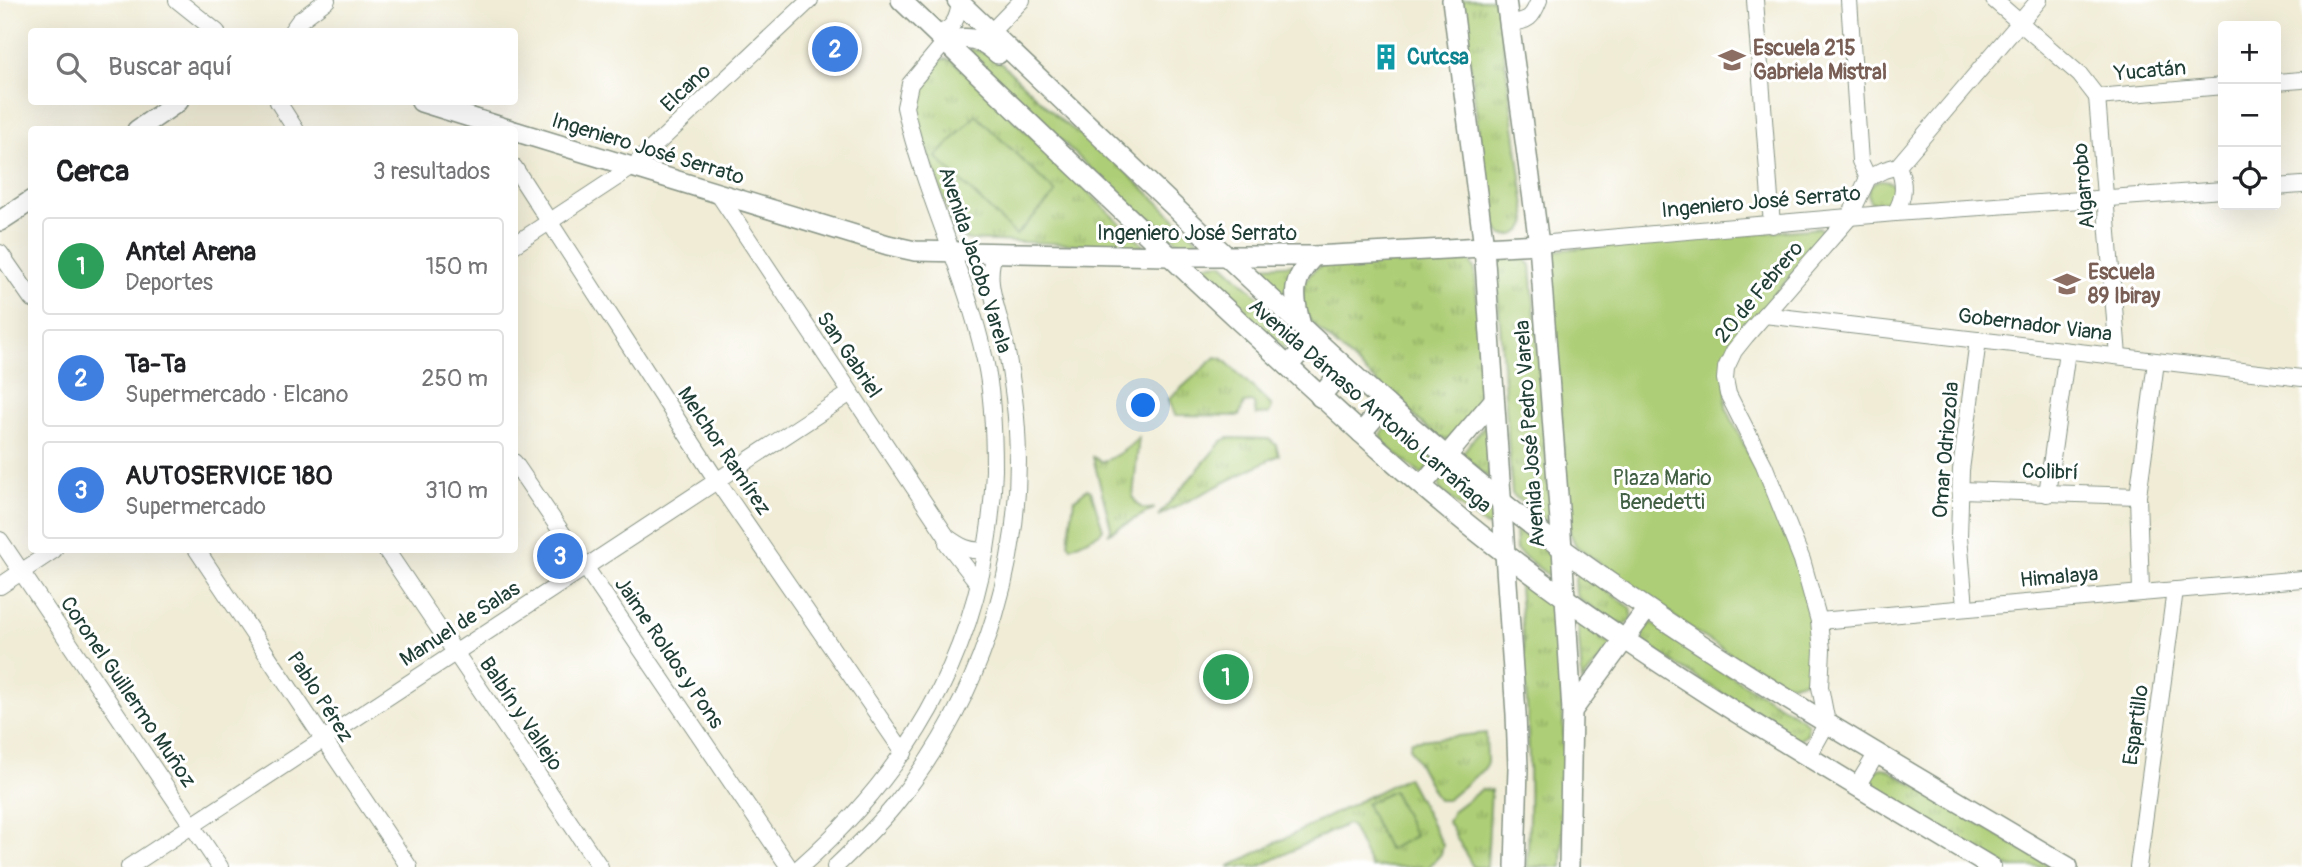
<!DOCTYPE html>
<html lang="es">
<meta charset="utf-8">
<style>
body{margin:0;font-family:Pangolin,sans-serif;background:#f6f6f6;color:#202124}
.controls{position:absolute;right:21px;top:21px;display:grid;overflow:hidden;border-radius:7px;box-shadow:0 7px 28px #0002}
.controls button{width:63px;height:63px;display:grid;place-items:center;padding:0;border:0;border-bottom:2px solid #e0e0e0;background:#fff;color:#202124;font:35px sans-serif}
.you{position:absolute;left:1144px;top:406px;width:24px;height:24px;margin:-18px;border:5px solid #fff;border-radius:50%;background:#1a73e8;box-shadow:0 0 0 10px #1a73e833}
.badge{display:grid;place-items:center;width:46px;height:46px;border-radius:50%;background:#ea580c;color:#fff;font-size:23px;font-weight:700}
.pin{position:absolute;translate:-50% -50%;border:4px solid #fff;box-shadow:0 2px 7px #0006}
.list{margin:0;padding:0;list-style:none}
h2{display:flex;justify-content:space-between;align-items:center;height:91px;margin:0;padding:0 28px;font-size:30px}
h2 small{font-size:23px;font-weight:400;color:#757577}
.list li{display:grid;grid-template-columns:46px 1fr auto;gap:21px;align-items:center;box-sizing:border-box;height:98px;margin:0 14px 14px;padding:0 14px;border:2px solid #e0e0e0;border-radius:7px}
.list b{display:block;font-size:26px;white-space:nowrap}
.list p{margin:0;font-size:23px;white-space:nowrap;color:#757577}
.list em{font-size:23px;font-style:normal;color:#757577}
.icon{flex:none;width:38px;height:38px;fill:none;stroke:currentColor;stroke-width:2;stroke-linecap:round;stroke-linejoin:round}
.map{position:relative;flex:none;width:2302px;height:867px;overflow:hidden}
.search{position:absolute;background:#fff;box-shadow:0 7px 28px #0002;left:28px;top:28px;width:490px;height:77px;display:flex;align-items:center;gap:18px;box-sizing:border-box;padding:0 24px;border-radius:7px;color:#757577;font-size:26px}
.panel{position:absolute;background:#fff;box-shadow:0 7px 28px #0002;left:28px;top:126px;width:490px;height:427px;border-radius:7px}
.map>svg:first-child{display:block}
</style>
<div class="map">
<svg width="2302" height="867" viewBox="0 0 2302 867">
<defs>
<pattern id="grass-tufts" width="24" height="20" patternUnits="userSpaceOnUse" patternTransform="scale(1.75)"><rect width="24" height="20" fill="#adce76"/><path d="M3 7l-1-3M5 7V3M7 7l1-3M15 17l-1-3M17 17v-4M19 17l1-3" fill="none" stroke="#8ca862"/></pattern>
</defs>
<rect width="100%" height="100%" fill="#fff"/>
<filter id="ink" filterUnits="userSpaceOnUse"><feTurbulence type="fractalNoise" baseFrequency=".0143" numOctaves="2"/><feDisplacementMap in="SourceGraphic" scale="14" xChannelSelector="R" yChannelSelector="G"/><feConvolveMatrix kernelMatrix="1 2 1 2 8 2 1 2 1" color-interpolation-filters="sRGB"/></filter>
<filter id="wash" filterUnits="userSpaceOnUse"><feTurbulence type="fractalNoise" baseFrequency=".00686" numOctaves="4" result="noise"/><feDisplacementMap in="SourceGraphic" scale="28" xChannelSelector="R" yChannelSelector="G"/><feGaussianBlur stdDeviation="1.57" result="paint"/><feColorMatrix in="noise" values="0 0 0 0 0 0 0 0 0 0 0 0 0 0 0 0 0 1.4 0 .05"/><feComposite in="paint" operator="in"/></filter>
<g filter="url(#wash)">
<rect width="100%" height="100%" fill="#f0ecd6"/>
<g fill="url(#grass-tufts)" stroke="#668655" stroke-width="2">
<path d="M1462 0H1497L1527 221C1523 233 1514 237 1502 235L1490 222Z"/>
<path d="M971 49 991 54 1064 123 1100 147 1202 244 1201 246 1185 247 1116 193 968 51Z"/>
<path d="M946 59 952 60 1145 247 969 240 958 237 953 227 913 108 916 88 940 60Z"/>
<circle cx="1882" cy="194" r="14"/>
<path d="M1505 254 1521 255 1531 265 1551 517 1546 523 1512 494 1496 268 1499 259Z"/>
<path d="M1460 257 1469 260 1475 270 1484 397 1481 403 1448 440 1436 436 1313 324C1295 302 1300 270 1330 263Z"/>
<path d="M1222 263 1293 329 1296 335 1293 344 1287 348 1280 347 1193 266Z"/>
<path d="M1300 264 1287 299 1259 271 1261 266Z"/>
<path d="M1216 357 1223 359 1271 405V410L1268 414 1256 415 1254 404 1252 402 1244 403 1239 416 1175 415 1169 399Z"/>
<path d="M1389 424H1396L1435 457 1422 475 1384 444 1381 434Z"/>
<path d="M1484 425 1487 427 1489 478 1461 455Z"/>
<path d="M1139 436 1133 497C1138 508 1144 511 1155 508L1109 533 1111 528 1093 457 1103 462C1116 456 1131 448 1139 436Z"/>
<path d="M1228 438 1269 439 1276 445 1279 455 1158 516 1222 441Z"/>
<path d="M1445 473H1452L1492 506V526L1486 527 1439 489V480Z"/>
<path d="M1516 525 1552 551 1555 572 1552 576H1549L1516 550 1515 528Z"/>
<path d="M1580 572 1631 608C1633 617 1631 623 1622 626L1579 599 1576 593 1575 578Z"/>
<path d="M1521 582H1527L1558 607 1565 761 1562 867H1527C1533 773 1526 680 1519 586Z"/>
<path d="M1579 621 1611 645 1582 682 1578 624Z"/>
<path d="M1649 621 1742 683 1803 719 1808 724 1807 734 1797 741 1638 640 1637 636Z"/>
<path d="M1486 733 1487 761 1485 768 1447 800H1438L1410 748 1411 741Z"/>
<path d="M1882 768 1887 769 2052 867H2007L1877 791C1870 782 1869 771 1882 768Z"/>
<path d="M1407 777 1443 845 1441 854 1429 867H1371L1352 827 1347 824 1258 867H1228Z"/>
<path d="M1482 789 1491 790 1487 867H1473L1448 822 1453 811Z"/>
</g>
<g fill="#adce76" stroke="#668655" stroke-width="2">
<path d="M976 115 1056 193 1016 235 936 157Z"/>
<path d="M1820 228 1825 234 1728 351 1726 407 1788 536 1813 621 1816 676 1811 680 1790 684 1774 681 1694 631 1576 546 1570 533 1568 517 1551 266 1552 259 1558 250Z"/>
<path d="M1087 489 1091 491 1103 529 1100 533 1071 547 1068 543 1074 500Z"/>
<path d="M1393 791 1415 836 1388 850 1366 804Z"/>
</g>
</g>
<g filter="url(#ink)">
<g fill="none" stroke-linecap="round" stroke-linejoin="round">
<g stroke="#889485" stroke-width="18">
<g id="minor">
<path d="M177 0 217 32"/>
<path d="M1755 0 1772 225"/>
<path d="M1849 0 1860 161 1868 178"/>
<path d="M1994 0 2080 75 2097 97"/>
<path d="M1509 24C1529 20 1532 19 1539 0"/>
<path d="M291 32 299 21 327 0"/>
<path d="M991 32 1022 0"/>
<path d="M936 34C953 31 958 18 960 3"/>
<path d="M2276 82 2302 80"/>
<path d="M2097 97 2118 356"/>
<path d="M2097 97 2223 86"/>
<path d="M278 102 296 130"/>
<path d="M514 167 717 481 904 753"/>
<path d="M2276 187 2302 185"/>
<path d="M719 195 947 537C961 547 969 552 986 550"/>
<path d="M1895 213C1905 197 1905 183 1898 166"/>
<path d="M1539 244 1895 213 2223 190"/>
<path d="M514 245 631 168 810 0"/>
<path d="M0 253 32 299"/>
<path d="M1764 315 2302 378"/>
<path d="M514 462 789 867"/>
<path d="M1961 490 2138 496"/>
<path d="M2047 494 2067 351"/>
<path d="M0 540 220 867"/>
<path d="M947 543 978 583"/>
<path d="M197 550 409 867"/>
<path d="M386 550 600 867"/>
<path d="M0 586 54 550"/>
<path d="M2141 591 2138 496 2156 362"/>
<path d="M1965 607 1959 537 1961 470 1978 340"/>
<path d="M1819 621 2302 579"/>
<path d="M1808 757 1827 723 1820 687 1822 650 1819 621 1802 560 1764 465 1728 394 1725 379 1726 368 1734 351 1746 336 1849 218 1868 178 1884 170 1898 166 2039 0"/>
<path d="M1857 786 1877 753"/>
<path d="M129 867 849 394"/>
<path d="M800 867C920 761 989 632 994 470 994 434 993 395 985 360 966 273 924 194 905 107L910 84 945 42"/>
<path d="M835 867C856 847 876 828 894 806 986 693 1032 543 1014 398 1011 375 1008 352 1002 330 996 304 984 279 995 252"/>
<path d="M2138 867 2175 590"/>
</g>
</g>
<g stroke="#889485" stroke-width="22">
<g id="tertiary">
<path d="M901 0C1013 107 1124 214 1237 319 1325 400 1412 483 1507 555 1660 672 1827 768 1991 867"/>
<path d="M957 0C1047 85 1136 170 1225 255 1334 358 1443 460 1563 549 1723 667 1898 765 2068 867"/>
<path d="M1452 0 1484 247 1516 714 1518 768 1515 867"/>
<path d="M1506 0 1539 244 1562 548 1572 711 1569 867"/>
<path d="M945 42C967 35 981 38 998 54"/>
<path d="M421 102 511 130"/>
<path d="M137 130 178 102"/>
<path d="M514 131 888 245 915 251 1168 256H1314L1539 244"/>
<path d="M0 221 32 200"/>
<path d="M1301 326C1293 296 1291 280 1314 256"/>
<path d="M1288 366 1313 338"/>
<path d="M1320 397 1345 367"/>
<path d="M1361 433 1386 404"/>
<path d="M1422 485 1494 400"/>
<path d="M1572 711 1647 609"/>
</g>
</g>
<use href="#minor" stroke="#fff" stroke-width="16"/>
<use href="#tertiary" stroke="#fff" stroke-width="19"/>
</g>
</g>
<defs>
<g id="building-bare" transform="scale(2.1)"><path d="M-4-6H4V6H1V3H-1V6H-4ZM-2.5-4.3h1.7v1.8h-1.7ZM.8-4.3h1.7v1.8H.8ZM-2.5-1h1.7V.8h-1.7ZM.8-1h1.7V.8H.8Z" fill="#0f9aa8" stroke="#fff" stroke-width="2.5" paint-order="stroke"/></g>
<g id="school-bare" transform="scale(2.1)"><path d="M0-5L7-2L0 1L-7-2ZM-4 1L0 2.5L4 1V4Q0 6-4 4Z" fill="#8d6e63" stroke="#fff" stroke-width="2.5" paint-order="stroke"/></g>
</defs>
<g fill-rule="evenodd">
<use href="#building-bare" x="1386" y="57"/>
<use href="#school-bare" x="1732" y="60"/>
<use href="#school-bare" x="2067" y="284"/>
</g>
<g text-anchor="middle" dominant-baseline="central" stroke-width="6" stroke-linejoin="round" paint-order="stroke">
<g font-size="21" font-weight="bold" fill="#785e54" stroke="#fff" text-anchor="start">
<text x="1753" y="48">Escuela 215<tspan x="1753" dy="24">Gabriela Mistral</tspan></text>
<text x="2088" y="272">Escuela<tspan x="2088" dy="24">89 Ibiray</tspan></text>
</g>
<g font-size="21" font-weight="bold" fill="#0d838f" stroke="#fff" text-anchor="start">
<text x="1407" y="57">Cutcsa</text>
</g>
<g font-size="21" fill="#1f3d34" stroke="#fff">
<text transform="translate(2150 71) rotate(-5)">Yucatán</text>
<text transform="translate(686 88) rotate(-43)">Elcano</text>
<text transform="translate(648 149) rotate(17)">Ingeniero José Serrato</text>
<text transform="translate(2084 186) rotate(-95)">Algarrobo</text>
<text transform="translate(1761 202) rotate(-5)">Ingeniero José Serrato</text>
<text x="1197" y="233">Ingeniero José Serrato</text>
<text transform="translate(975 260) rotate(72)">Avenida Jacobo Varela</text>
<text transform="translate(1759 292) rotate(-50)">20 de Febrero</text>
<text transform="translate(2035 325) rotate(7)">Gobernador Viana</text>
<text transform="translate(849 355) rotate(56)">San Gabriel</text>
<text transform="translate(1370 406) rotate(41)">Avenida Dámaso Antonio Larrañaga</text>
<text transform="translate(1530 434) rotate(-94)">Avenida José Pedro Varela</text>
<text transform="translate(1946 450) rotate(-85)">Omar Odriozola</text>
<text transform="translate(724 451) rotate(56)">Melchor Ramírez</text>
<text transform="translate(2050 472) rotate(2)">Colibrí</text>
<text transform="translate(2059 577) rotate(-5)">Himalaya</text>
<text transform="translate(460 624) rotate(-33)">Manuel de Salas</text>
<text transform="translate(669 653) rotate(56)">Jaime Roldos y Pons</text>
<text transform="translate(128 692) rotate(56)">Coronel Guillermo Muñoz</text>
<text transform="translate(320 697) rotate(57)">Pablo Pérez</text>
<text transform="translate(521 714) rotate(56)">Balbín y Vallejo</text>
<text transform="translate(2136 725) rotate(-82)">Espartillo</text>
</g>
<g font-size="21" fill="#426144" stroke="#fff">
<text x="1662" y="478">Plaza Mario<tspan x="1662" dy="24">Benedetti</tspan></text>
</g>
</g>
</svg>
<div class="controls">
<button>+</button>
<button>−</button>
<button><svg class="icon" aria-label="locate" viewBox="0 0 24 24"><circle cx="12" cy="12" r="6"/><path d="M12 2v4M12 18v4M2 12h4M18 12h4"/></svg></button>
</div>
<div class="you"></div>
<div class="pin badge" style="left:1226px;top:677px;background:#2e9e5b">1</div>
<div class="pin badge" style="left:835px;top:49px;background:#3f7fe0">2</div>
<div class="pin badge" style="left:560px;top:556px;background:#3f7fe0">3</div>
<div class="search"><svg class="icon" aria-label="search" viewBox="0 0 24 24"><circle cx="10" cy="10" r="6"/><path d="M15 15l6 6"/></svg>Buscar aquí</div>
<section class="panel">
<h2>Cerca<small>3 resultados</small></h2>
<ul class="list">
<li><span class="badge" style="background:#2e9e5b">1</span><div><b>Antel Arena</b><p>Deportes</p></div><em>150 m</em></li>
<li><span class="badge" style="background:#3f7fe0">2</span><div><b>Ta-Ta</b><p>Supermercado · Elcano</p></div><em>250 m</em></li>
<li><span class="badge" style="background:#3f7fe0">3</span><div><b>AUTOSERVICE 180</b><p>Supermercado</p></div><em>310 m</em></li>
</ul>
</section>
</div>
